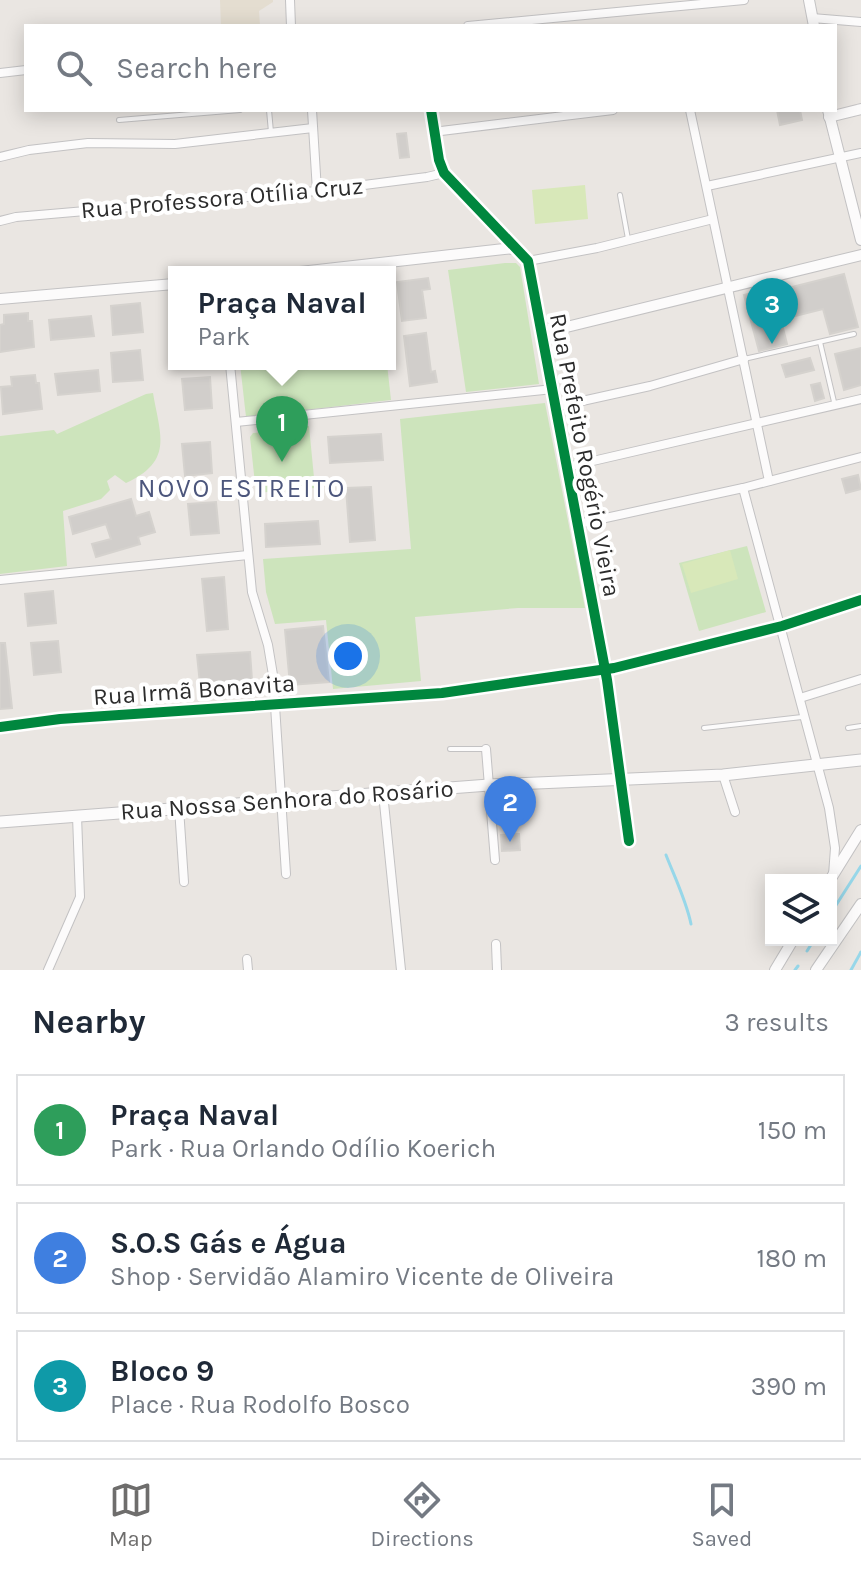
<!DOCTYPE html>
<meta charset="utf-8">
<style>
body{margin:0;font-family:Karla,sans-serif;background:#f6f6f7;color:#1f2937}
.controls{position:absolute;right:24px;bottom:24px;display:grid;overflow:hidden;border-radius:0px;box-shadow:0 4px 20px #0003}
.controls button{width:72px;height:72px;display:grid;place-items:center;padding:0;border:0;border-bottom:2px solid #e0e1e3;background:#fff;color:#1f2937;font:40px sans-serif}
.you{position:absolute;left:348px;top:656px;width:28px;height:28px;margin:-20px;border:6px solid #fff;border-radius:50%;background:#1a73e8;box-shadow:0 0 0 12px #1a73e833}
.badge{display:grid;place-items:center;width:52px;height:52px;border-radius:50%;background:#6e6d6c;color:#fff;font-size:26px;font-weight:700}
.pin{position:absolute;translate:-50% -66px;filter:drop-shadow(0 2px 4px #0008)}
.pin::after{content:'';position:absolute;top:42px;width:28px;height:24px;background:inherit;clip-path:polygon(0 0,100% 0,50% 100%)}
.popup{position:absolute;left:168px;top:266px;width:228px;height:104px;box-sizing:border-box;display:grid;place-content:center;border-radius:0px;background:#fff;filter:drop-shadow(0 2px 6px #0005);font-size:26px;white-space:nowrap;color:#747a83}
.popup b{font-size:30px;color:#1f2937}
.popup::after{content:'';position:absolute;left:50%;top:100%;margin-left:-16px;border:16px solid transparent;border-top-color:#fff}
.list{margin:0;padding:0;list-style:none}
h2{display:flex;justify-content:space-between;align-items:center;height:104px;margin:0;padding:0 32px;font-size:34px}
h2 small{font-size:26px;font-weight:400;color:#747a83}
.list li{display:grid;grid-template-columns:52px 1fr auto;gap:24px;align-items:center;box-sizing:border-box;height:112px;margin:0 16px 16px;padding:0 16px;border:2px solid #e0e1e3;border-radius:0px}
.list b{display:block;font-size:30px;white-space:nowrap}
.list p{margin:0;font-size:26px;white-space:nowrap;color:#747a83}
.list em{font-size:26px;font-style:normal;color:#747a83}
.icon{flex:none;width:44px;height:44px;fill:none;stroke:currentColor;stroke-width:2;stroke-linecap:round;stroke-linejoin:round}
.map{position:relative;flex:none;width:861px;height:970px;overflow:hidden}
.search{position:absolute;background:#fff;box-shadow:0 4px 20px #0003;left:24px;right:24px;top:24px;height:88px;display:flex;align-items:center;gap:20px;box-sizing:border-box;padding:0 28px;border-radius:0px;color:#747a83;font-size:30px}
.sheet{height:488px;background:#fff}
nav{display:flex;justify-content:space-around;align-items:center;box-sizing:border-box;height:112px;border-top:2px solid #e0e1e3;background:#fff;font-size:22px;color:#747a83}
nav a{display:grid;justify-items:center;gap:4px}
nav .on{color:#6e6d6c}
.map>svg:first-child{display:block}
</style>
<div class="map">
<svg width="861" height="970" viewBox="0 0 861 970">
<rect width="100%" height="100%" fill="#eae6e2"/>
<path fill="#e4ddd0" d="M220 0H273V2L259 11 260 26H221Z"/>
<g fill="#cde4bc">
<path d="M505 263H516L520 267 539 384 466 392 448 270Z"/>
<path d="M240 364H387L391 400 246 417Z"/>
<path d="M153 393C160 435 174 461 126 483L115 475 107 481 110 490 101 499 63 511 67 566 0 574V436L54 430 57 434 146 394Z"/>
<path d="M545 403 585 608H518L415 617 421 681 333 689 326 620 275 624 266 592 263 559 411 549 400 419Z"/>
<path d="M309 426 315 488 256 493 250 437 253 433Z"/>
<path d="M747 546 766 612 699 631 679 563Z"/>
</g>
<g fill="#d8e8b9">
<path d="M585 185 588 219 535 224 532 190Z"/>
<path d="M730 550 738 579 691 593 682 564Z"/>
</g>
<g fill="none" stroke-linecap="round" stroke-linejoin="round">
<g stroke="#97d7e9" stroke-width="3">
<path d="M666 855C675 878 686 900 691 924"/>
<path d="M831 913 861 866"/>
<path d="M807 951 814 940"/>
<path d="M795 970 798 966"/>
<path d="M851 970 861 952"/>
</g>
</g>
<g fill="#d1cecb" stroke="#d5d2ce" stroke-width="2">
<path d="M777 110H800L802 120 780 125Z"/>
<path d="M406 133 409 157 400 158 397 134Z"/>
<path d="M844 274 858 327 830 334 823 309 795 316 788 288Z"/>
<path d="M428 278 430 289 422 290 426 318 402 321 397 282Z"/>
<path d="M773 288 787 344 759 351 744 295Z"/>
<path d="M140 303 143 332 113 335 111 306Z"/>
<path d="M28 313V321H32L34 347 0 352V325L4 324V315Z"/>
<path d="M91 316 94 336 51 340 49 320Z"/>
<path d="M426 333 431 372 435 371 437 382 410 386 404 336Z"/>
<path d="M861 348V385L844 390 835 354Z"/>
<path d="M140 350 143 380 113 382 111 353Z"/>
<path d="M810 358 814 370 786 377 782 365Z"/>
<path d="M98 370 100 391 58 395 55 374Z"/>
<path d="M35 375 36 383H39L42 409 3 414 1 387 12 386 11 377Z"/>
<path d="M210 377 212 408 185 410 182 379Z"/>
<path d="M820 383 824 398 815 401 811 385Z"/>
<path d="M381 434 383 460 330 463 328 437Z"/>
<path d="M210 442 212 473 185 476 182 444Z"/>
<path d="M858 475 861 489 846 493 842 479Z"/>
<path d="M371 487 375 540 350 542 346 488Z"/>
<path d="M131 499 136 516 149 512 155 532 138 537 140 544 96 557 92 544 111 539 106 524 73 534 69 517Z"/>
<path d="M216 502 219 533 191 535 188 504Z"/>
<path d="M318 521 320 544 266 547 265 524Z"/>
<path d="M224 577 228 629 207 631 202 579Z"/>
<path d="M53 591 56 623 28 626 25 594Z"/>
<path d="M323 626 329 682 290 685 285 630Z"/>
<path d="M58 641 61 672 34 675 31 643Z"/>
<path d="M0 643H5L12 708 0 709Z"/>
<path d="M250 652 252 680 200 684 197 655Z"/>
<path d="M519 834 520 850 502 851 501 835Z"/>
</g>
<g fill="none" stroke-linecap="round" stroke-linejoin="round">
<g stroke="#c3c2c3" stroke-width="6">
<g id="service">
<path d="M269 110 271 132"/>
<path d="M119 120 240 110"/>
<path d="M620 195 628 239"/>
<path d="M820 342 835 406"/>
<path d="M744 359 854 334"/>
<path d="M704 728 802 717"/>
<path d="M848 728 861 726"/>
<path d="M450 749H484"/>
</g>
</g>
<g stroke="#c3c2c3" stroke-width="10">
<g id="minor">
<path d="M290 0 291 26"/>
<path d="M812 18 861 22"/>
<path d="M468 26 744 0"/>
<path d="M0 73 26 70"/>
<path d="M312 110 317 191"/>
<path d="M431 110 439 160 444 173 515 248"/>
<path d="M690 110 769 481"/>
<path d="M433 132 613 110"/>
<path d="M0 157 29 150 88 143 175 144 313 128"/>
<path d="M707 186 861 153"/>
<path d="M0 221 16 217 317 191 427 177 444 173"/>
<path d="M528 261 597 248 713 219"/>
<path d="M230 364 252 592 268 645 273 675 286 874"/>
<path d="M555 407 650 386 744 359"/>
<path d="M236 422 553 389"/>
<path d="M567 467 861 399"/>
<path d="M743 488 829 808 835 848 833 875"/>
<path d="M578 524 743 488 861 457"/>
<path d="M0 580 248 555"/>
<path d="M604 669 782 626 861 600"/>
<path d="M800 698 861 679"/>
<path d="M486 749 495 860"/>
<path d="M723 775 735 812"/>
<path d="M620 780 629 841"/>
<path d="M383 793 401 970"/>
<path d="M179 808 184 882"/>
<path d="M496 944 497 970"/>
<path d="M247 959 248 970"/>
<path d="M48 970 80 897 77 816"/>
</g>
</g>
<g stroke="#c3c2c3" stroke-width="12">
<g id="tertiary">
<path d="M809 0 814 26"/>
<path d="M828 110 861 240"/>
<path d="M829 117 861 109"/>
<path d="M300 272 504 249 515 248 528 261 607 680 620 780"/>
<path d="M0 299 174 284"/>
<path d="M542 333 861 255"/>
<path d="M0 727 60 719 442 693 604 669"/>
<path d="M830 880 861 830"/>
<path d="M775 970 793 940"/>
<path d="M816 970 861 904"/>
</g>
</g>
<g stroke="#c3c2c3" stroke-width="13">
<path id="secondary" d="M0 822 489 785 723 775 861 760"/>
</g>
<use href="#service" stroke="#fcfbfb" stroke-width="4"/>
<use href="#minor" stroke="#fcfbfb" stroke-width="8"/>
<use href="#tertiary" stroke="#fcfbfb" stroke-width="10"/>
<use href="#secondary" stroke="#fcfbfb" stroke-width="11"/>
<g stroke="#fff" stroke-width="15">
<g id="cycleway">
<path d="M431 110 439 160 444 173 528 261 607 680 629 841"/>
<path d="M0 727 60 719 442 693 614 668 782 626 861 600"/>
</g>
</g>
<use href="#cycleway" stroke="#00873e" stroke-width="10"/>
</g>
<g text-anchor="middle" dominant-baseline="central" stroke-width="8" stroke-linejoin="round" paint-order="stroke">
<g font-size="24" fill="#2c2c2c" stroke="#fff">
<text transform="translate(222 198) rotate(-5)">Rua Professora Otília Cruz</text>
<text transform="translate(585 455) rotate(79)">Rua Prefeito Rogério Vieira</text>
<text transform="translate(194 690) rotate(-4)">Rua Irmã Bonavita</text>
<text transform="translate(287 800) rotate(-4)">Rua Nossa Senhora do Rosário</text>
</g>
<g font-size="26" letter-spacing="2" fill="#4c567c" stroke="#fff">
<text x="242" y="488">NOVO ESTREITO</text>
</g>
</g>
</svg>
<div class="controls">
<button><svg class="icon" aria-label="layers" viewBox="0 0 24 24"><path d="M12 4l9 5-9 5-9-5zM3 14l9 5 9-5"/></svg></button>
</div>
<div class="you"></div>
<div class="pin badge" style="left:282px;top:462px;background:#2e9e5b">1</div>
<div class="popup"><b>Praça Naval</b>Park</div>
<div class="pin badge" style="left:510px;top:842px;background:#3f7fe0">2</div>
<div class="pin badge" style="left:772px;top:344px;background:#0f9aa8">3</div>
<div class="search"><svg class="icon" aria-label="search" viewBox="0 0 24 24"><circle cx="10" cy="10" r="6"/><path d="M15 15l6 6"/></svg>Search here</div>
</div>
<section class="sheet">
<h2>Nearby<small>3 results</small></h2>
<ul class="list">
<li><span class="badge" style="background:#2e9e5b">1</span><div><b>Praça Naval</b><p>Park · Rua Orlando Odílio Koerich</p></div><em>150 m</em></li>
<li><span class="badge" style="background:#3f7fe0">2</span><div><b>S.O.S Gás e Água</b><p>Shop · Servidão Alamiro Vicente de Oliveira</p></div><em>180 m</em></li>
<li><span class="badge" style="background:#0f9aa8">3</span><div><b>Bloco 9</b><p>Place · Rua Rodolfo Bosco</p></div><em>390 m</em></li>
</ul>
</section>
<nav>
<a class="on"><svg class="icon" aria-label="map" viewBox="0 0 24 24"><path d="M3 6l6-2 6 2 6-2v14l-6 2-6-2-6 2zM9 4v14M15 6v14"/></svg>Map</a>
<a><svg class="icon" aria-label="directions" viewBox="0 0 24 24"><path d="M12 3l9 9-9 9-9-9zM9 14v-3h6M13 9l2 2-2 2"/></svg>Directions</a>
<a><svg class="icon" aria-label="saved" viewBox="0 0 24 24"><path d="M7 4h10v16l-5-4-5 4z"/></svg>Saved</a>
</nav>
